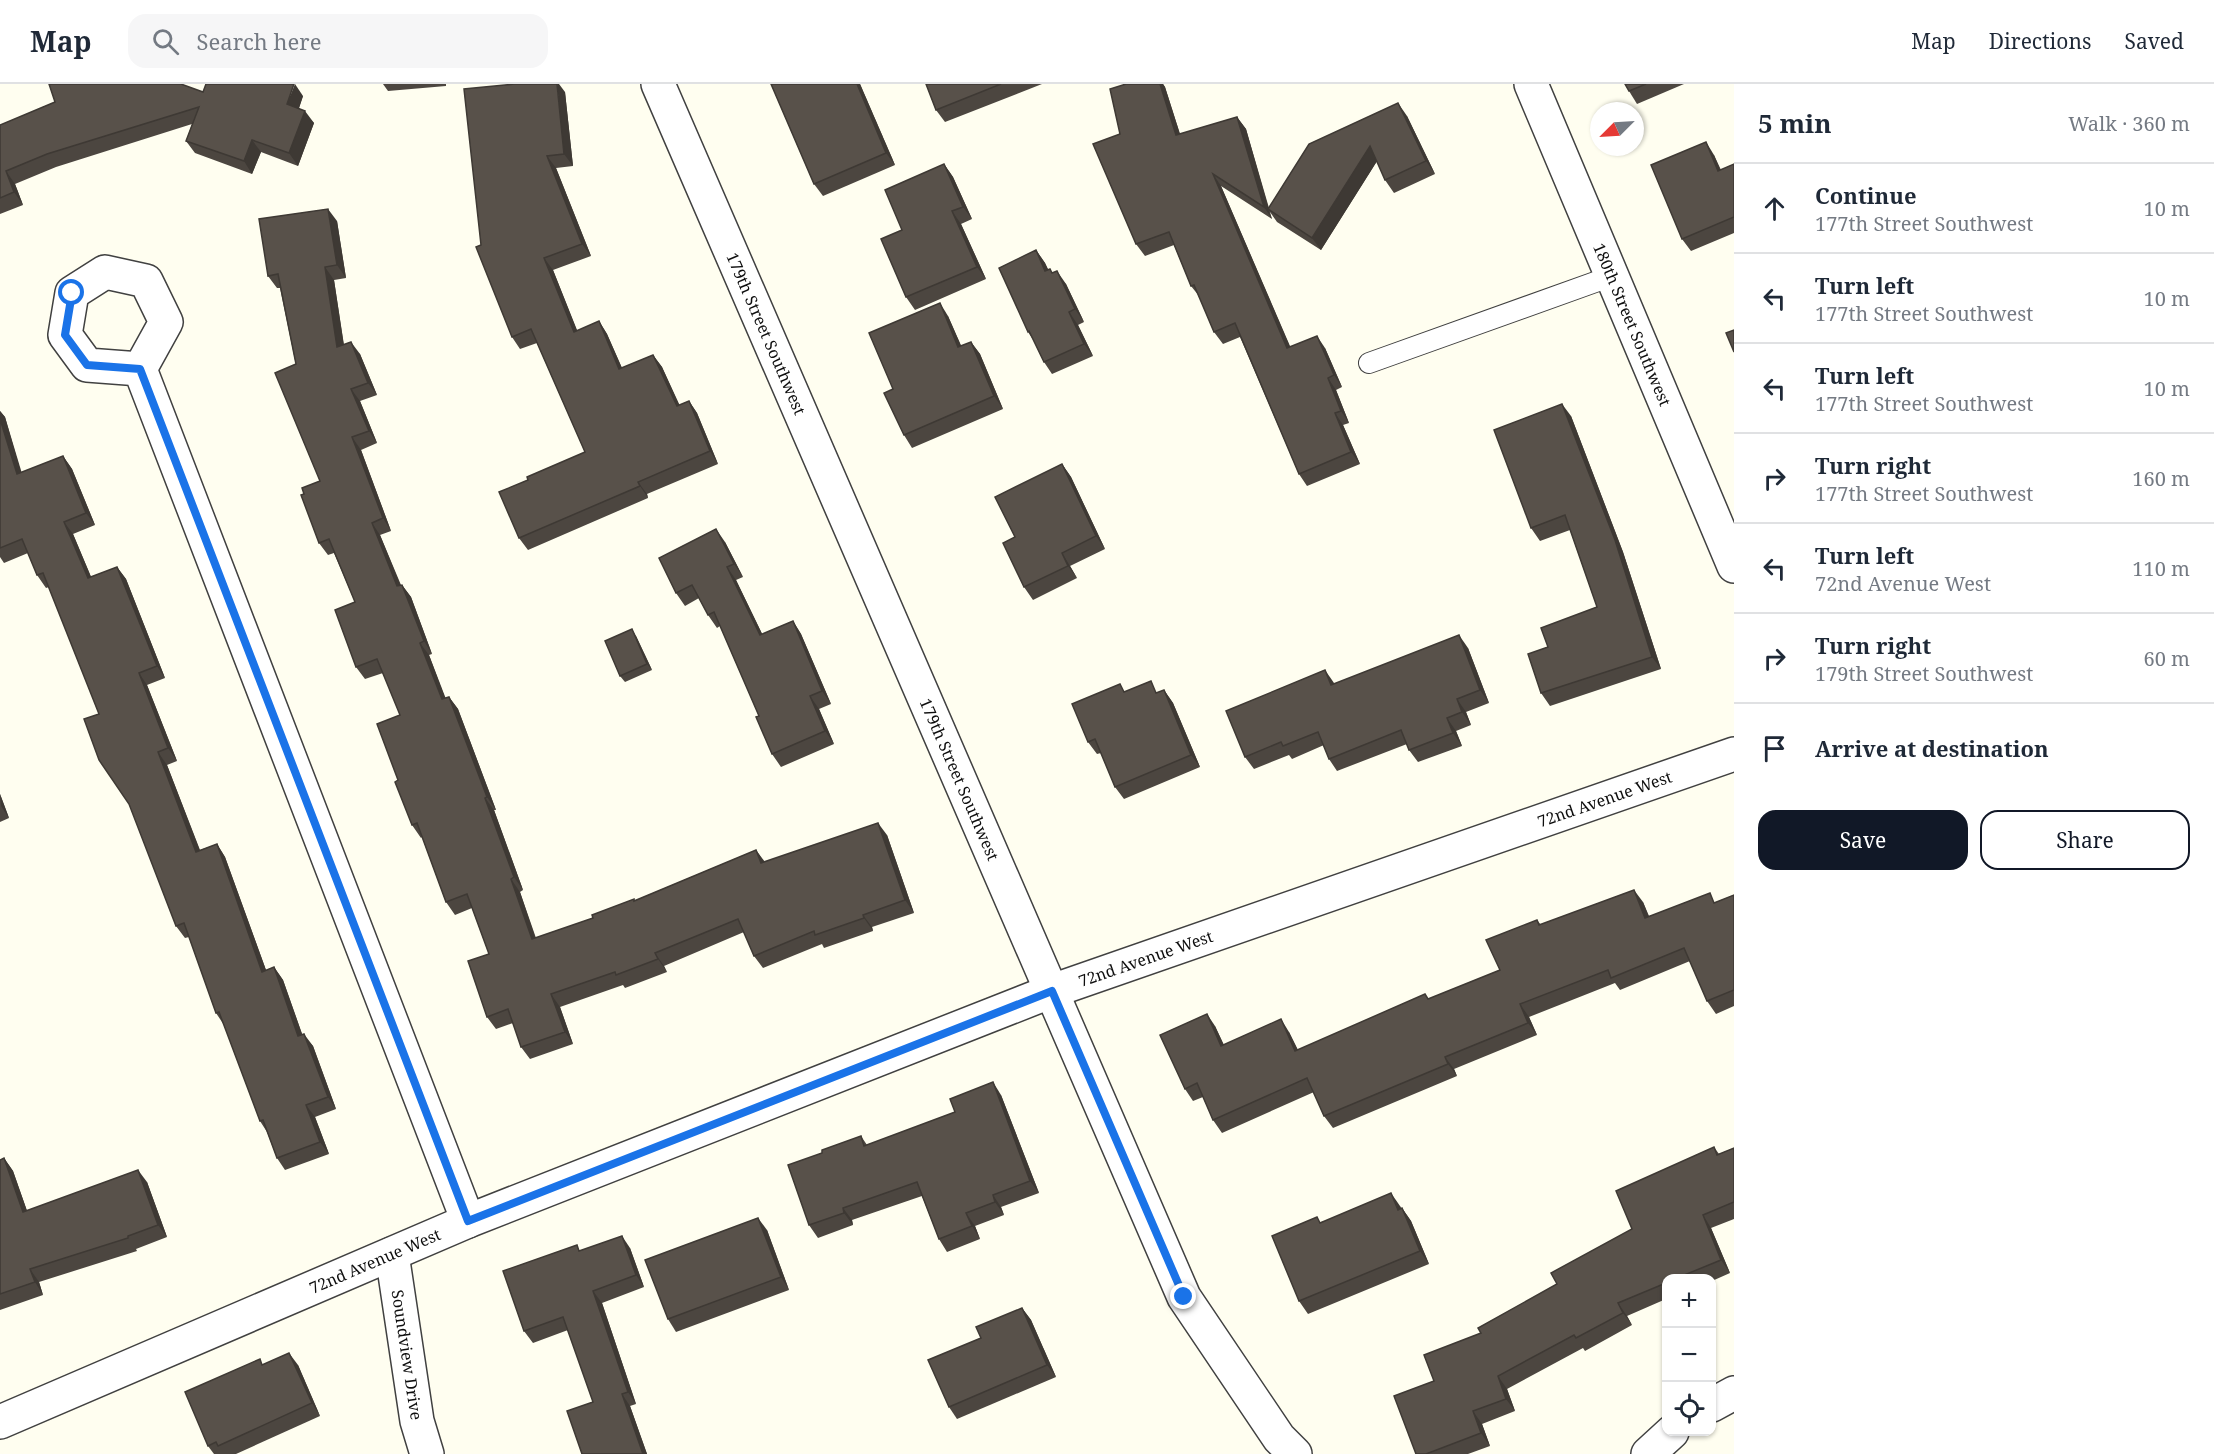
<!DOCTYPE html>
<meta charset="utf-8">
<style>
body{margin:0;font-family:"Noto Serif",serif;background:#f6f6f7;color:#1f2937}
.controls{position:absolute;right:18px;bottom:18px;display:grid;overflow:hidden;border-radius:12px;box-shadow:0 2px 4px #0004}
.controls button{width:54px;height:54px;display:grid;place-items:center;padding:0;border:0;border-bottom:2px solid #e0e1e3;background:#fff;color:#1f2937;font:30px sans-serif}
.compass{position:absolute;left:1590px;top:18px;width:54px;height:54px;border-radius:50%;background:#fff;box-shadow:0 2px 4px #0004;rotate:246deg}
.stop{position:absolute;width:18px;height:18px;margin:-14px;border:4px solid #1a73e8;border-radius:50%;background:#fff}
.stop.end{background:#1a73e8;border-color:#fff;box-shadow:0 2px 6px #0008}
.list{margin:0;padding:0;list-style:none}
h2{display:flex;justify-content:space-between;align-items:center;height:78px;margin:0;padding:0 24px;font-size:26px}
h2 small{font-size:20px;font-weight:400;color:#747a83}
.list li{display:grid;grid-template-columns:39px 1fr auto;gap:18px;align-items:center;box-sizing:border-box;height:90px;padding:0 24px;border-top:2px solid #e0e1e3}
.list b{display:block;font-size:22px;white-space:nowrap}
.list p{margin:0;font-size:20px;white-space:nowrap;color:#747a83}
.list em{font-size:20px;font-style:normal;color:#747a83}
.actions{display:flex;gap:12px;padding:18px 24px}
.actions a{flex:1;padding:14px 0;border:2px solid #111827;border-radius:18px;text-align:center;font-size:21px;color:#111827}
.actions .main{background:#111827;color:#fff}
.icon{flex:none;width:33px;height:33px;fill:none;stroke:currentColor;stroke-width:2;stroke-linecap:round;stroke-linejoin:round}
.map{position:relative;flex:none;width:1734px;height:1370px;overflow:hidden}
header{display:flex;align-items:center;gap:36px;box-sizing:border-box;height:84px;padding:0 30px;background:#fff;border-bottom:2px solid #e0e1e3}
header strong{font-size:28px}
nav{display:flex;gap:33px;margin-inline-start:auto;font-size:21px}
.search{width:420px;height:54px;background:#f6f6f7;display:flex;align-items:center;gap:15px;box-sizing:border-box;padding:0 21px;border-radius:18px;color:#747a83;font-size:22px}
main{display:flex}
aside{flex:1;background:#fff}
.map>svg:first-child{display:block}
</style>
<header>
<strong>Map</strong>
<div class="search"><svg class="icon" aria-label="search" viewBox="0 0 24 24"><circle cx="10" cy="10" r="6"/><path d="M15 15l6 6"/></svg>Search here</div>
<nav><a>Map</a><a>Directions</a><a>Saved</a></nav>
</header>
<main>
<div class="map">
<svg width="1734" height="1370" viewBox="0 0 1734 1370">
<rect width="100%" height="100%" fill="#fffef0"/>
<g fill="none" stroke-linecap="round" stroke-linejoin="round">
<g stroke="#414141" stroke-width="22">
<path id="lane" d="M1369 279 1612 192"/>
</g>
<g stroke="#414141" stroke-width="36">
<g id="street">
<path id="s1" d="M658 0 1184 1213 1279 1354 1295 1370"/>
<path id="s2" d="M1531 0 1734 482"/>
<path d="M140 285 87 281 65 251 72 209 105 188 146 197 166 238 140 285 468 1137"/>
<path id="s3" d="M392 1170 417 1337 427 1370"/>
<path d="M1712 1321 1734 1309"/>
<path id="s4" d="M0 1338 468 1137 1052 907 1734 670"/>
<path d="M1648 1370 1672 1348"/>
</g>
</g>
<use href="#lane" stroke="#fff" stroke-width="20"/>
<use href="#street" stroke="#fff" stroke-width="33"/>
</g>
<g fill="#4c4640">
<path d="M383 0H446V2L388 7Z"/>
<path d="M771 0H860L895 81 823 112 814 100Z"/>
<path d="M926 0H1042L945 38 936 26Z"/>
<path d="M1126 0H1163L1165 3 1180 50 1237 33 1246 45 1269 124 1407 32 1435 90 1394 109 1385 96 1377 77 1321 166 1277 138 1270 128 1272 135 1221 102 1290 263 1325 264 1342 303 1336 306 1349 339 1343 341 1360 380 1307 402 1299 390 1240 253 1223 260 1214 248 1199 212 1191 202 1174 161 1145 172 1136 160 1120 50Z"/>
<path d="M1625 0H1684L1637 20 1629 7Z"/>
<path d="M203 8 303 12 299 24 314 39 298 82 261 68 252 90 195 69 186 57 192 40 56 83 15 100 23 121 0 130V41Z"/>
<path d="M565 8 573 82 556 84 591 172 553 186 577 247 599 237 607 250 622 284 653 271 662 283 679 321 689 317 697 329 718 380 647 410 648 414 528 466 519 454 528 396 585 368 537 259 520 265 512 253 481 161Z"/>
<path d="M1714 71 1721 86 1734 80V149L1691 167 1682 155Z"/>
<path d="M944 80 953 93 972 135 961 140 986 195 915 226 906 213 902 146Z"/>
<path d="M337 137 346 194 334 196 344 261 360 270 377 311 360 317 377 359 361 366 391 447 380 451 401 501H402L411 513 432 570 429 571 445 614 449 613 458 625 496 726H494L523 806 520 808 536 854 593 834 756 766 764 778 887 751 914 829 872 843 873 847 824 864 822 860 763 884 754 872 744 848 664 882 667 888 625 904 623 901 560 923 573 960 530 975 521 963 513 939 496 945 487 933 489 870 472 824 455 831 446 818 422 753 421 754 412 741 398 696 400 631 383 589 365 595 356 583 355 518 334 469 328 471 319 459 304 410 320 397 280 204H277L268 192Z"/>
<path d="M1036 166 1045 179 1048 185 1066 200 1084 238 1078 241 1093 272 1052 290 1044 278 1034 257 1028 248Z"/>
<path d="M948 232 961 262 971 258 980 270 1003 325 912 364 904 351 893 305Z"/>
<path d="M0 327 5 333 21 389 63 372 72 385 95 441 73 450 91 493 117 483 126 495 165 594 147 601 177 677 167 681 200 766 217 760 225 773 266 886 274 883 283 896 302 950 313 962 336 1025 315 1033 329 1070 285 1086 277 1074 267 1048 260 1037 224 941 216 929 189 853 185 854 176 842 99 630 49 503 46 504 37 491 28 469 4 479 0 473Z"/>
<path d="M1571 332 1623 468 1661 585 1550 622 1541 609 1548 563 1597 523 1570 446 1540 457 1531 444Z"/>
<path d="M1062 380 1071 393 1105 465 1070 482 1077 494 1033 516 1024 503 1015 453Z"/>
<path d="M725 458 743 493 736 496 762 550 793 537 801 550 831 620 819 625 834 660 781 683 772 670 759 632 720 542 717 544 708 531 699 514 685 522 676 509Z"/>
<path d="M636 552 652 586 625 598 620 592Z"/>
<path d="M1468 564 1489 619 1466 628 1471 641 1456 647 1462 662 1418 678 1409 666 1407 660 1337 687 1329 675 1324 661 1292 675 1289 671 1254 685 1245 673 1334 600Z"/>
<path d="M1164 606 1173 619 1200 683 1124 715 1115 703 1101 669 1097 670 1088 658 1125 608H1159Z"/>
<path d="M0 710 9 734 0 738Z"/>
<path d="M1734 811V922L1716 930 1707 917 1690 877 1620 906 1615 899 1529 933 1537 951 1454 985 1457 992 1333 1044 1324 1032 1314 1008 1222 1049 1213 1036 1203 1013 1193 1017 1185 1005 1215 942 1224 961 1289 948 1298 966 1429 915 1500 886 1537 836 1541 841 1643 818 1649 832 1716 818Z"/>
<path d="M1001 1011 1039 1109 1001 1123 1004 1131 975 1142 980 1155 947 1168 939 1155 922 1112 852 1136 853 1141 818 1154 809 1141 861 1052 867 1061Z"/>
<path d="M1714 1063 1719 1070 1734 1064V1135L1711 1144 1730 1189 1712 1197V1194H1666V1215L1627 1232 1632 1241 1585 1267 1583 1264 1507 1305 1515 1327 1482 1340 1490 1362 1468 1370H1416L1434 1297 1481 1249 1557 1200 1632 1145Z"/>
<path d="M4 1074 13 1087 27 1127 147 1098 167 1153 136 1165 137 1167 39 1198 43 1211 0 1226V1076Z"/>
<path d="M1400 1122 1401 1124H1402L1411 1137 1429 1180 1308 1230 1299 1217 1321 1138Z"/>
<path d="M767 1146 789 1206 676 1248 668 1235Z"/>
<path d="M630 1164 644 1203 602 1219 636 1320 630 1322 647 1370H582L593 1318 568 1246 533 1259 524 1247 581 1167Z"/>
<path d="M1022 1224 1031 1236 1056 1293 957 1335 949 1323 981 1254Z"/>
<path d="M263 1280 298 1281 320 1332 236 1370H214L208 1362Z"/>
</g>
<g fill="#3e3934">
<path d="M295 0 303 12 296 33 287 20Z"/>
<path d="M557 0H559L565 8 573 82 564 70Z"/>
<path d="M857 0H860L895 81 886 69Z"/>
<path d="M1160 0H1163L1165 3 1184 63 1176 51Z"/>
<path d="M1398 19 1407 32 1435 90 1426 77Z"/>
<path d="M305 27 314 39 298 82 289 69Z"/>
<path d="M1237 33 1246 45 1269 126 1268 125 1272 135 1264 123Z"/>
<path d="M252 56 261 68 252 90 244 77Z"/>
<path d="M1706 58 1714 71 1726 100 1718 87Z"/>
<path d="M1370 62 1379 74 1321 166 1312 154Z"/>
<path d="M547 72 556 84 591 172 582 160Z"/>
<path d="M944 80 953 93 972 135 963 123Z"/>
<path d="M6 87 15 100 23 121 14 108Z"/>
<path d="M1213 90 1221 102 1296 276 1287 264Z"/>
<path d="M328 125 337 137 346 194 337 181Z"/>
<path d="M952 127 961 140 986 195 977 183Z"/>
<path d="M1036 166 1045 179 1054 199 1045 187Z"/>
<path d="M544 174 553 186 583 261 574 248Z"/>
<path d="M325 183 334 196 346 276 337 263Z"/>
<path d="M1057 187 1066 200 1084 238 1075 225Z"/>
<path d="M940 219 948 232 967 275 958 263Z"/>
<path d="M1069 228 1078 241 1093 272 1084 260Z"/>
<path d="M599 237 607 250 628 298 619 285Z"/>
<path d="M1317 252 1325 264 1342 303 1334 291Z"/>
<path d="M351 258 360 270 377 311 368 299Z"/>
<path d="M971 258 980 270 1003 325 994 312Z"/>
<path d="M653 271 662 283 686 335 677 322Z"/>
<path d="M1328 294 1336 306 1349 339 1341 327Z"/>
<path d="M351 305 360 317 377 359 369 347Z"/>
<path d="M689 317 697 329 718 380 710 367Z"/>
<path d="M1562 320 1571 332 1623 468 1661 585 1652 573Z"/>
<path d="M0 327 5 333 26 403 17 390 0 335Z"/>
<path d="M1335 329 1343 341 1360 380 1351 368Z"/>
<path d="M352 353 361 366 391 447 383 434Z"/>
<path d="M63 372 72 385 95 441 86 429Z"/>
<path d="M1062 380 1071 393 1105 465 1096 452Z"/>
<path d="M638 398 647 410 648 414 640 402Z"/>
<path d="M64 438 73 450 97 507 88 494Z"/>
<path d="M372 439 380 451 406 515 397 502Z"/>
<path d="M716 445 725 458 743 493 734 480Z"/>
<path d="M1062 469 1070 482 1077 494 1068 482Z"/>
<path d="M117 483 126 495 165 594 157 582Z"/>
<path d="M727 483 736 496 769 564 760 551Z"/>
<path d="M402 501 411 513 432 570 424 557Z"/>
<path d="M793 537 801 550 831 620 822 607Z"/>
<path d="M632 545 636 552 652 586 647 580Z"/>
<path d="M1459 551 1468 564 1489 619 1480 606Z"/>
<path d="M420 559 429 571 451 628 442 615Z"/>
<path d="M1325 586 1334 599 1340 613 1331 601Z"/>
<path d="M139 589 147 601 177 677 168 664Z"/>
<path d="M1164 606 1173 619 1200 683 1191 671Z"/>
<path d="M810 612 819 625 834 660 825 647Z"/>
<path d="M449 613 458 625 496 726 487 713Z"/>
<path d="M1457 615 1466 628 1471 641 1462 628Z"/>
<path d="M1447 634 1456 647 1462 662 1453 649Z"/>
<path d="M158 668 167 681 205 780 196 768Z"/>
<path d="M0 710 9 734 1 722Z"/>
<path d="M485 714 494 726 523 806 514 793Z"/>
<path d="M878 739 887 751 914 829 905 816Z"/>
<path d="M217 760 225 773 271 900 262 888Z"/>
<path d="M756 766 765 778 761 779Z"/>
<path d="M511 795 520 808 540 868 532 855Z"/>
<path d="M1634 806 1643 818 1654 846 1645 834Z"/>
<path d="M863 831 872 843 873 847 864 834Z"/>
<path d="M655 869 664 882 667 888 658 875Z"/>
<path d="M274 883 283 896 307 964 298 952Z"/>
<path d="M551 910 560 923 573 960 565 948Z"/>
<path d="M1520 920 1529 933 1537 951 1528 939Z"/>
<path d="M1207 930 1215 942 1230 975 1221 962Z"/>
<path d="M1281 935 1289 948 1304 979 1295 967Z"/>
<path d="M304 950 313 962 336 1025 328 1013Z"/>
<path d="M1445 973 1454 985 1457 992 1448 980Z"/>
<path d="M993 998 1001 1011 1039 1109 1030 1097Z"/>
<path d="M306 1021 315 1033 329 1070 320 1058Z"/>
<path d="M4 1074 13 1087 32 1141 23 1128Z"/>
<path d="M138 1086 147 1098 167 1153 158 1141Z"/>
<path d="M1391 1109 1400 1122 1407 1138 1398 1126Z"/>
<path d="M993 1111 1001 1123 1004 1131 995 1118Z"/>
<path d="M843 1124 852 1136 853 1141 844 1129Z"/>
<path d="M1402 1124 1411 1137 1429 1180 1420 1167Z"/>
<path d="M966 1129 975 1142 980 1155 972 1142Z"/>
<path d="M1703 1131 1711 1144 1730 1189 1721 1176Z"/>
<path d="M758 1134 767 1146 789 1206 781 1193Z"/>
<path d="M622 1152 630 1164 644 1203 636 1191Z"/>
<path d="M30 1185 39 1198 43 1211 35 1198Z"/>
<path d="M593 1207 602 1219 636 1320 628 1308Z"/>
<path d="M1618 1219 1627 1232 1632 1241 1623 1229Z"/>
<path d="M1022 1224 1031 1236 1056 1293 1047 1281Z"/>
<path d="M289 1269 298 1281 320 1332 312 1319Z"/>
<path d="M1498 1292 1507 1305 1515 1327 1506 1315Z"/>
<path d="M622 1310 630 1322 647 1370H643Z"/>
<path d="M1473 1327 1482 1340 1490 1362 1481 1349Z"/>
</g>
<g fill="#58514a" stroke="#3e3934" stroke-width="1.5">
<path d="M49 0H181L203 8 206 0H294L287 20 305 27 289 69 252 56 244 77 186 57 199 23 47 70 6 87 14 108 0 114V41L55 18Z"/>
<path d="M515 0H557L564 70 547 72 582 160 544 174 574 248 599 237 619 285 653 271 677 322 689 317 710 367 638 398 640 402 519 454 499 408 528 396 527 393 585 368 531 245 512 253 476 163 481 161 464 5Z"/>
<path d="M771 0H857L886 69 814 100Z"/>
<path d="M926 0H1001L936 26Z"/>
<path d="M1126 0H1160L1176 51 1237 33 1264 123 1213 90 1287 264 1317 252 1334 291 1328 294 1341 327 1335 329 1351 368 1299 390 1235 239 1214 248 1194 201 1191 202 1169 148 1136 160 1093 60 1120 50 1110 5Z"/>
<path d="M1625 0H1646L1629 7Z"/>
<path d="M1398 19 1426 77 1385 96 1370 62 1312 154 1268 125 1309 60Z"/>
<path d="M1706 58 1718 87 1734 80V133L1682 155 1651 81Z"/>
<path d="M944 80 963 123 952 127 977 183 906 213 881 155 902 146 885 106Z"/>
<path d="M328 125 337 181 325 183 337 263 351 258 368 299 351 305 369 347 352 353 383 434 372 439 397 502 402 501 424 557 420 559 442 615 449 613 487 713 485 714 514 793 511 795 532 855 593 834 592 831 634 815V817L756 766 761 779 878 739 905 816 863 831 864 834 815 851 814 847 754 872 738 835 655 869 658 875 616 891 615 888 551 910 565 948 521 963 508 925 487 933 468 877 489 870 467 810 446 818 417 739 412 741 395 698 398 696 377 640 400 631 377 575 356 583 335 526 355 518 329 455 319 459 301 411 304 410 302 404 320 397 275 289 296 280 278 190 268 192 259 135Z"/>
<path d="M1036 166 1045 187 1050 185 1052 189 1057 187 1075 225 1069 228 1084 260 1044 278 1029 247 1028 248 999 184Z"/>
<path d="M940 219 958 263 971 258 994 312 904 351 884 309 893 305 869 249Z"/>
<path d="M1734 246V268L1726 249Z"/>
<path d="M1562 320 1615 456 1652 573 1541 609 1528 570 1548 563 1541 544 1597 523 1565 431 1531 444 1494 346Z"/>
<path d="M0 335 17 390 63 372 86 429 64 438 88 494 117 483 157 582 139 589 168 664 158 668 196 768 217 760 262 888 274 883 298 952 304 950 328 1013 306 1021 320 1058 277 1074 263 1036 260 1037 219 928 216 929 184 839 176 842 129 720 99 676 84 635 99 630 43 489 37 491 22 455 0 464Z"/>
<path d="M1062 380 1096 452 1062 469 1068 482 1024 503 1003 459 1015 453 995 413Z"/>
<path d="M716 445 734 480 727 483 760 551 793 537 822 607 810 612 825 647 772 670 756 633 759 632 714 528 708 531 692 501 676 509 659 474Z"/>
<path d="M632 545 647 580 620 592 605 557Z"/>
<path d="M1459 551 1480 606 1457 615 1462 628 1447 634 1453 649 1409 666 1401 646 1329 675 1318 648 1283 662 1281 658 1245 673 1226 627 1325 586 1331 601Z"/>
<path d="M1151 597 1156 609 1164 606 1191 671 1115 703 1095 655 1088 658 1072 620 1120 600 1124 608Z"/>
<path d="M1634 806 1645 834 1710 809 1714 819 1734 811V906L1707 917 1684 864 1611 894 1608 886 1520 920 1528 939 1445 973 1448 980 1324 1032 1307 994 1213 1036 1197 999 1185 1005 1160 951 1207 930 1221 962 1281 935 1295 967 1425 910 1428 915 1500 886 1486 856 1537 836 1539 841Z"/>
<path d="M993 998 1030 1097 993 1111 995 1118 966 1129 972 1142 939 1155 917 1098 843 1124 844 1129 809 1141 788 1081 822 1069V1066L861 1052 864 1062 955 1028 950 1015Z"/>
<path d="M1714 1063 1717 1071 1734 1064V1118L1703 1131 1721 1176 1677 1194H1666V1199L1618 1219 1623 1229 1576 1254 1574 1251 1498 1292 1506 1315 1473 1327 1481 1349 1426 1370H1416L1394 1312 1434 1297 1424 1271 1481 1249 1478 1244 1557 1200 1551 1189 1632 1145 1616 1107Z"/>
<path d="M4 1074 23 1128 138 1086 158 1141 128 1152V1154L30 1185 35 1198 0 1210V1076Z"/>
<path d="M1391 1109 1398 1126 1402 1124 1420 1167 1299 1217 1272 1152 1317 1133 1320 1139Z"/>
<path d="M758 1134 781 1193 668 1235 645 1176Z"/>
<path d="M622 1152 636 1191 593 1207 628 1308 622 1310 643 1370H582L567 1327 593 1318 563 1233 524 1247 503 1187 577 1161 579 1167Z"/>
<path d="M1022 1224 1047 1281 949 1323 928 1276 981 1254 976 1243Z"/>
<path d="M289 1269 312 1319 218 1362 216 1358 208 1362 185 1308 260 1275 262 1281Z"/>
</g>
<g fill="none" stroke-linecap="round" stroke-linejoin="round">
<path stroke="#1a73e8" stroke-width="8" d="M72 209 65 251 87 281 140 285 468 1137 1052 907 1184 1213"/>
</g>
<g text-anchor="middle" dominant-baseline="central" stroke-width="6" stroke-linejoin="round" paint-order="stroke">
<g font-size="16" fill="#0e0e0e" stroke="#fff">
<text stroke="none"><textPath href="#s2" startOffset="261">180th Street Southwest</textPath></text>
<text stroke="none"><textPath href="#s1" startOffset="272">179th Street Southwest</textPath></text>
<text stroke="none"><textPath href="#s1" startOffset="758">179th Street Southwest</textPath></text>
<text stroke="none"><textPath href="#s4" startOffset="1722">72nd Avenue West</textPath></text>
<text stroke="none"><textPath href="#s4" startOffset="1236">72nd Avenue West</textPath></text>
<text stroke="none"><textPath href="#s4" startOffset="408">72nd Avenue West</textPath></text>
<text stroke="none"><textPath href="#s3" startOffset="102">Soundview Drive</textPath></text>
</g>
</g>
</svg>
<div class="controls">
<button>+</button>
<button>−</button>
<button><svg class="icon" aria-label="locate" viewBox="0 0 24 24"><circle cx="12" cy="12" r="6"/><path d="M12 2v4M12 18v4M2 12h4M18 12h4"/></svg></button>
</div>
<svg class="compass" viewBox="-18 -18 36 36"><path d="M0-13l5 13h-10z" fill="#e53935"/><path d="M0 13l5-13h-10z" fill="#747a83"/></svg>
<div class="stop" style="left:72px;top:209px"></div>
<div class="stop end" style="left:1184px;top:1213px"></div>
</div>
<aside>
<h2>5 min<small>Walk · 360 m</small></h2>
<ul class="list">
<li><svg class="icon" aria-label="ahead" viewBox="0 0 24 24"><path d="M12 20V5M6 11l6-6 6 6"/></svg><div><b>Continue</b><p>177th Street Southwest</p></div><em>10 m</em></li>
<li><svg class="icon" aria-label="left" viewBox="0 0 24 24"><path d="M17 20v-9H6M10 6l-5 5 5 5"/></svg><div><b>Turn left</b><p>177th Street Southwest</p></div><em>10 m</em></li>
<li><svg class="icon" aria-label="left" viewBox="0 0 24 24"><path d="M17 20v-9H6M10 6l-5 5 5 5"/></svg><div><b>Turn left</b><p>177th Street Southwest</p></div><em>10 m</em></li>
<li><svg class="icon" aria-label="right" viewBox="0 0 24 24"><path d="M7 20v-9h11M14 6l5 5-5 5"/></svg><div><b>Turn right</b><p>177th Street Southwest</p></div><em>160 m</em></li>
<li><svg class="icon" aria-label="left" viewBox="0 0 24 24"><path d="M17 20v-9H6M10 6l-5 5 5 5"/></svg><div><b>Turn left</b><p>72nd Avenue West</p></div><em>110 m</em></li>
<li><svg class="icon" aria-label="right" viewBox="0 0 24 24"><path d="M7 20v-9h11M14 6l5 5-5 5"/></svg><div><b>Turn right</b><p>179th Street Southwest</p></div><em>60 m</em></li>
<li><svg class="icon" aria-label="arrive" viewBox="0 0 24 24"><path d="M6 21V4h12l-3 4 3 4H6"/></svg><div><b>Arrive at destination</b></div></li>
</ul>
<div class="actions"><a class="main">Save</a><a>Share</a></div>
</aside>
</main>
